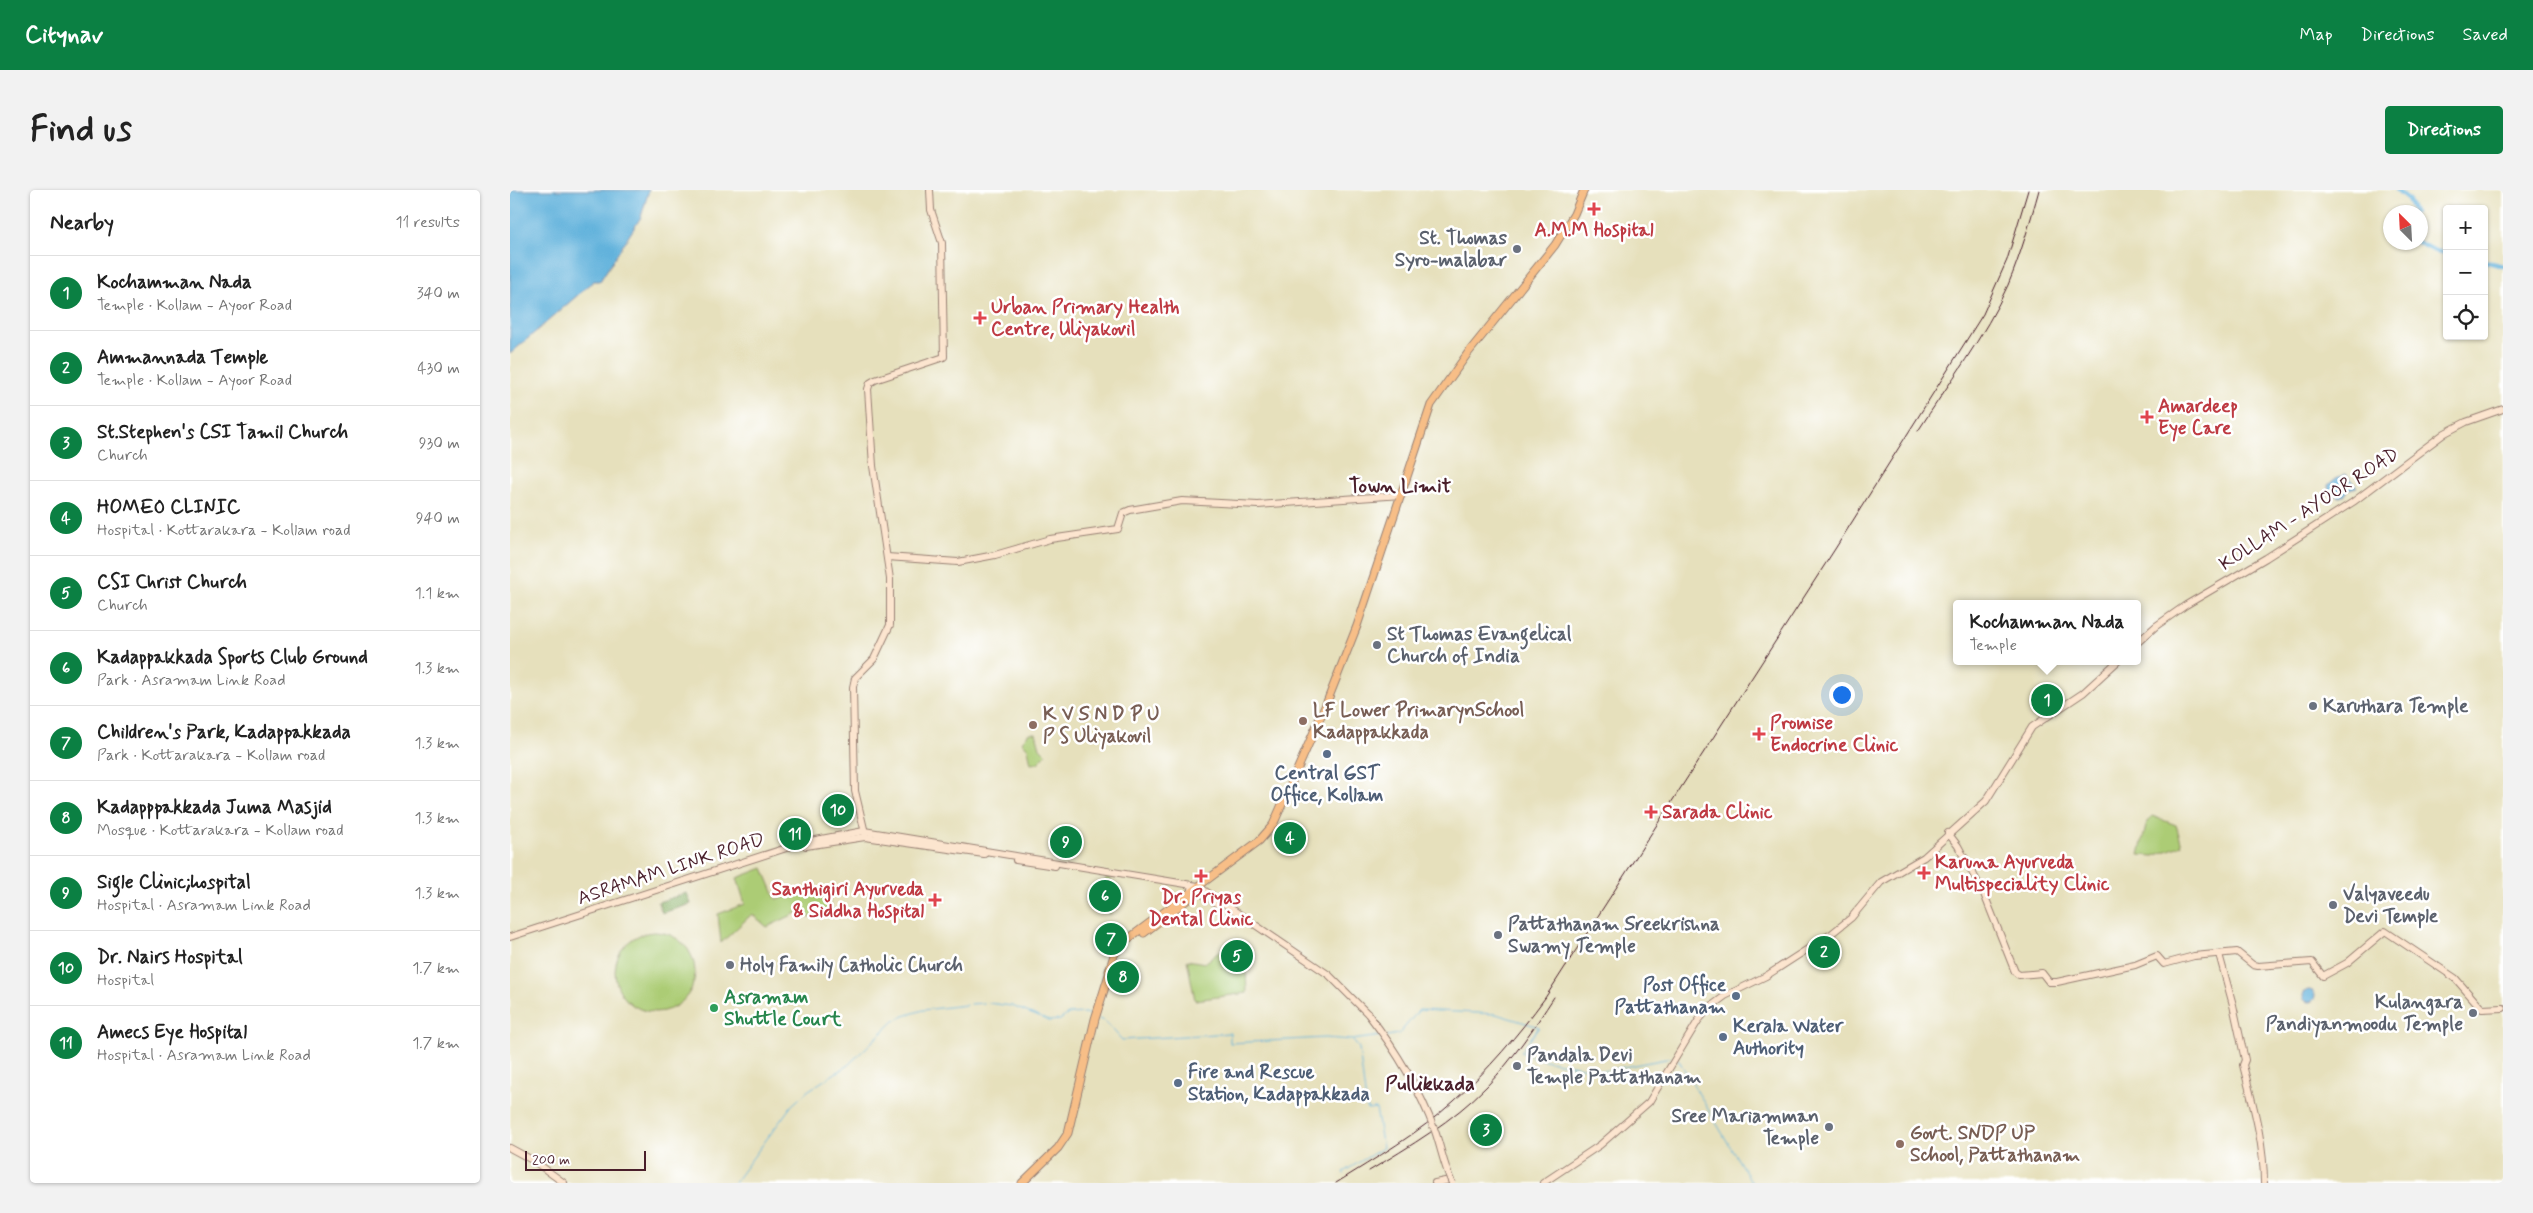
<!DOCTYPE html>
<meta charset="utf-8">
<style>
body{margin:0;font-family:Mynerve,sans-serif;background:#f2f2f2;color:#222}
.controls{position:absolute;right:15px;top:15px;display:grid;overflow:hidden;border-radius:5px;box-shadow:0 1px 4px #0004}
.controls button{width:45px;height:45px;display:grid;place-items:center;padding:0;border:0;border-bottom:1px solid #e0e0e0;background:#fff;color:#222;font:25px sans-serif}
.compass{position:absolute;left:1873px;top:15px;width:45px;height:45px;border-radius:50%;background:#fff;box-shadow:0 1px 4px #0004;rotate:336deg}
.scale{position:absolute;left:15px;bottom:12px;width:121px;box-sizing:border-box;padding-left:5px;border:2px solid #4a1f2b;border-top:0;font-size:14px;line-height:18px;white-space:nowrap;color:#4a1f2b;-webkit-text-stroke:4px #fff;paint-order:stroke}
.you{position:absolute;left:1331px;top:504px;width:18px;height:18px;margin:-12px;border:4px solid #fff;border-radius:50%;background:#1a73e8;box-shadow:0 0 0 8px #1a73e833}
.badge{display:grid;place-items:center;width:32px;height:32px;border-radius:50%;background:#0b8043;color:#fff;font-size:16px;font-weight:700}
.pin{position:absolute;translate:-50% -50%;border:2px solid #fff;box-shadow:0 1px 5px #0006}
.popup{position:absolute;left:1443px;top:410px;width:188px;height:65px;box-sizing:border-box;display:grid;place-content:center;border-radius:5px;background:#fff;filter:drop-shadow(0 1px 4px #0005);font-size:16px;white-space:nowrap;color:#767676}
.popup b{font-size:19px;color:#222}
.popup::after{content:'';position:absolute;left:50%;top:100%;margin-left:-10px;border:10px solid transparent;border-top-color:#fff}
.list{margin:0;padding:0;list-style:none}
h2{display:flex;justify-content:space-between;align-items:center;height:65px;margin:0;padding:0 20px;font-size:21px}
h2 small{font-size:16px;font-weight:400;color:#767676}
.list li{display:grid;grid-template-columns:32px 1fr auto;gap:15px;align-items:center;box-sizing:border-box;height:75px;padding:0 20px;border-top:1px solid #e0e0e0}
.list b{display:block;font-size:19px;white-space:nowrap}
.list p{margin:0;font-size:16px;white-space:nowrap;color:#767676}
.list em{font-size:16px;font-style:normal;color:#767676}
.icon{flex:none;width:28px;height:28px;fill:none;stroke:currentColor;stroke-width:2;stroke-linecap:round;stroke-linejoin:round}
.map{position:relative;flex:none;width:1993px;height:993px;overflow:hidden;border-radius:5px}
header{display:flex;align-items:center;gap:30px;box-sizing:border-box;height:70px;padding:0 25px;background:#0b8043;color:#fff}
header strong{font-size:24px}
nav{display:flex;gap:28px;margin-inline-start:auto;font-size:18px}
.intro{display:flex;align-items:center;justify-content:space-between;box-sizing:border-box;height:120px;padding:0 30px}
h1{margin:0;font-size:35px}
.button{padding:12px 22px;border-radius:5px;background:#0b8043;color:#fff;font-size:18px;font-weight:700}
main{display:flex;gap:30px;padding:0 30px}
aside{flex:1;background:#fff;border-radius:5px;box-shadow:0 1px 4px #0004}
.map>svg:first-child{display:block}
</style>
<header>
<strong>Citynav</strong>
<nav><a>Map</a><a>Directions</a><a>Saved</a></nav>
</header>
<div class="intro"><h1>Find us</h1><a class="button">Directions</a></div>
<main>
<aside>
<h2>Nearby<small>11 results</small></h2>
<ul class="list">
<li><span class="badge">1</span><div><b>Kochamman Nada</b><p>Temple · Kollam - Ayoor Road</p></div><em>340 m</em></li>
<li><span class="badge">2</span><div><b>Ammannada Temple</b><p>Temple · Kollam - Ayoor Road</p></div><em>430 m</em></li>
<li><span class="badge">3</span><div><b>St.Stephen's CSI Tamil Church</b><p>Church</p></div><em>930 m</em></li>
<li><span class="badge">4</span><div><b>HOMEO CLINIC</b><p>Hospital · Kottarakara - Kollam road</p></div><em>940 m</em></li>
<li><span class="badge">5</span><div><b>CSI Christ Church</b><p>Church</p></div><em>1.1 km</em></li>
<li><span class="badge">6</span><div><b>Kadappakkada Sports Club Ground</b><p>Park · Asramam Link Road</p></div><em>1.3 km</em></li>
<li><span class="badge">7</span><div><b>Children's Park, Kadappakkada</b><p>Park · Kottarakara - Kollam road</p></div><em>1.3 km</em></li>
<li><span class="badge">8</span><div><b>Kadapppakkada Juma Masjid</b><p>Mosque · Kottarakara - Kollam road</p></div><em>1.3 km</em></li>
<li><span class="badge">9</span><div><b>Sigle Clinic;hospital</b><p>Hospital · Asramam Link Road</p></div><em>1.3 km</em></li>
<li><span class="badge">10</span><div><b>Dr. Nairs Hospital</b><p>Hospital</p></div><em>1.7 km</em></li>
<li><span class="badge">11</span><div><b>Amecs Eye Hospital</b><p>Hospital · Asramam Link Road</p></div><em>1.7 km</em></li>
</ul>
</aside>
<div class="map">
<svg width="1993" height="993" viewBox="0 0 1993 993">
<rect width="100%" height="100%" fill="#fff"/>
<filter id="ink" filterUnits="userSpaceOnUse"><feTurbulence type="fractalNoise" baseFrequency=".02" numOctaves="2"/><feDisplacementMap in="SourceGraphic" scale="10" xChannelSelector="R" yChannelSelector="G"/><feConvolveMatrix kernelMatrix="1 2 1 2 8 2 1 2 1" color-interpolation-filters="sRGB"/></filter>
<filter id="wash" filterUnits="userSpaceOnUse"><feTurbulence type="fractalNoise" baseFrequency=".0096" numOctaves="4" result="noise"/><feDisplacementMap in="SourceGraphic" scale="20" xChannelSelector="R" yChannelSelector="G"/><feGaussianBlur stdDeviation="1.12" result="paint"/><feColorMatrix in="noise" values="0 0 0 0 0 0 0 0 0 0 0 0 0 0 0 0 0 1.4 0 .05"/><feComposite in="paint" operator="in"/></filter>
<g filter="url(#wash)">
<rect width="100%" height="100%" fill="#e6e0bc"/>
<g fill="#accc74" stroke="#7b7650">
<path d="M519 543H526L530 558 536 564 528 573 521 574 518 559 512 552Z"/>
<path d="M1642 626 1666 635 1672 655 1644 666 1629 665 1636 635Z"/>
<path d="M253 678 266 709 317 699 322 722 298 728 291 721 257 737 242 724 211 753 208 724 235 714 227 688Z"/>
<path d="M597 687 600 688V708L610 714 600 724 595 721V713L589 702 591 700 588 693 595 691Z"/>
<circle cx="145" cy="782" r="40"/>
<path d="M719 754 726 761 722 765 736 781 737 803 685 810 677 770 695 773Z"/>
</g>
<path fill="#89b066" stroke="#6a6848" d="M177 703 181 714 152 723 148 712Z"/>
<g fill="#62b2dc" stroke="#566884">
<path d="M0 0H139L131 27 90 91H84L0 164Z"/>
<path d="M1836 284 1847 297 1839 299 1835 305 1830 307 1819 303 1818 295 1826 288Z"/>
<circle cx="1799" cy="806" r="6"/>
</g>
<g fill="none" stroke-linecap="round" stroke-linejoin="round">
<g stroke="#62b2dc" stroke-width="1">
<path d="M478 813 502 816 539 831 550 830 558 824 575 823 583 826"/>
<path d="M460 814 474 813"/>
<path d="M589 829 596 832 612 850 720 843V853L815 848 842 850 871 846"/>
<path d="M877 846 889 844 909 820 986 824 1029 837 1011 862 1029 869 1093 881 1161 868"/>
<path d="M1168 869 1242 993"/>
<path d="M834 984 833 982 873 958 866 919 857 920 849 858 843 851"/>
<path d="M224 993 282 915 299 900 338 875 384 831 394 826 413 820 456 815"/>
</g>
<g stroke="#62b2dc" stroke-width="4.5">
<path d="M1887 0 1898 9 1904 22"/>
<path d="M1908 52 1925 61 1937 63"/>
<path d="M1974 71 1993 76"/>
</g>
</g>
</g>
<g filter="url(#ink)">
<g fill="none" stroke-linecap="round" stroke-linejoin="round">
<g stroke="#988074" stroke-width="8">
<g id="secondary">
<path d="M377 367 448 372 485 365 540 349 608 339 613 323 620 320 672 311 748 315 892 305"/>
<path d="M1627 453 1646 436 1676 415 1756 368 1843 312 1935 243 1956 232 1993 219"/>
<path d="M355 643 345 601 343 497 345 488 364 469 380 435V389L363 276 358 199 360 193 365 190 434 167 432 53 421 20 420 0"/>
<path d="M1438 643 1448 656 1474 704 1505 782 1509 785 1532 783 1539 792H1547L1625 775 1647 766 1654 774 1684 766 1727 762 1743 775 1748 776 1802 772 1813 786 1837 773 1875 741 1945 788 1972 819 1993 818"/>
<path d="M296 656 355 647 474 664"/>
<path d="M506 670 545 676"/>
<path d="M681 699 688 701 709 715"/>
<path d="M0 747 295 652 354 641 688 696 819 785 858 824"/>
<path d="M1709 764 1723 815 1735 870 1733 875C1743 915 1754 952 1754 993"/>
<path d="M0 958 24 971 54 993"/>
<path d="M925 993 940 990"/>
<path d="M1033 993 1090 955 1139 912 1188 831 1200 817 1215 806 1256 786 1321 744 1341 728 1371 692 1414 667 1476 611 1522 537 1573 503 1608 471"/>
</g>
</g>
<g stroke="#988074" stroke-width="9">
<g id="primary">
<path d="M634 743 685 704"/>
<path d="M599 781 604 765 614 752 749 651 763 635 817 512 847 436 921 215 958 163 1045 55 1064 24 1074 0"/>
<path d="M512 993 548 958 558 943 585 829 601 778"/>
</g>
</g>
<use href="#secondary" stroke="#fce5cf" stroke-width="6"/>
<use href="#primary" stroke="#f7be87" stroke-width="7"/>
<g stroke="#4a1f2b" stroke-width="1">
<path d="M1408 241C1438 194 1475 146 1498 95 1511 64 1520 32 1529 0"/>
<path d="M859 981C900 956 943 931 977 896 1003 869 1024 838 1044 807"/>
<path d="M826 993C866 968 909 943 944 911 978 880 1008 845 1035 808L1325 359 1473 124 1497 70 1518 0"/>
</g>
<g stroke="#988074" stroke-width="8" stroke-linecap="butt">
<path id="secondary-bridge" d="M858 824C886 860 909 898 925 941 931 958 934 976 942 993"/>
</g>
<use href="#secondary-bridge" stroke="#fce5cf" stroke-width="6"/>
</g>
</g>
<g fill="#e0444e" stroke="#fff" stroke-width="2">
<path d="M1081.5 11.5h5v5h5v5h-5v5h-5v-5h-5v-5h5z"/>
<path d="M467.5 120.5h5v5h5v5h-5v5h-5v-5h-5v-5h5z"/>
<path d="M1634.5 219.5h5v5h5v5h-5v5h-5v-5h-5v-5h5z"/>
<path d="M1246.5 536.5h5v5h5v5h-5v5h-5v-5h-5v-5h5z"/>
<path d="M1138.5 614.5h5v5h5v5h-5v5h-5v-5h-5v-5h5z"/>
<path d="M1411.5 675.5h5v5h5v5h-5v5h-5v-5h-5v-5h5z"/>
<path d="M688.5 678.5h5v5h5v5h-5v5h-5v-5h-5v-5h5z"/>
<path d="M422.5 702.5h5v5h5v5h-5v5h-5v-5h-5v-5h5z"/>
</g>
<g fill="#6b7280" stroke="#fff" stroke-width="2">
<circle cx="1007" cy="59" r="5"/>
<circle cx="867" cy="455" r="5"/>
<circle cx="1803" cy="516" r="5"/>
<circle cx="1823" cy="715" r="5"/>
<circle cx="988" cy="745" r="5"/>
<circle cx="220" cy="775" r="5"/>
<circle cx="1963" cy="823" r="5"/>
<circle cx="1007" cy="876" r="5"/>
<circle cx="1319" cy="937" r="5"/>
</g>
<g fill="#8d6e63" stroke="#fff" stroke-width="2">
<circle cx="793" cy="531" r="5"/>
<circle cx="523" cy="535" r="5"/>
<circle cx="1390" cy="954" r="5"/>
</g>
<g fill="#5c6f8a" stroke="#fff" stroke-width="2">
<circle cx="817" cy="564" r="5"/>
<circle cx="1226" cy="806" r="5"/>
<circle cx="1213" cy="847" r="5"/>
<circle cx="668" cy="893" r="5"/>
</g>
<circle fill="#2e9e5b" stroke="#fff" stroke-width="2" cx="204" cy="818" r="5"/>
<g text-anchor="middle" dominant-baseline="central" stroke-width="5" stroke-linejoin="round" paint-order="stroke">
<g font-size="19" font-weight="bold" fill="#be3a42" stroke="#fff" text-anchor="start">
<text x="1084" y="40" text-anchor="middle">A.M.M Hospital</text>
<text x="481" y="117">Urban Primary Health<tspan x="481" dy="22">Centre, Uliyakovil</tspan></text>
<text x="1648" y="216">Amardeep<tspan x="1648" dy="22">Eye Care</tspan></text>
<text x="1260" y="533">Promise<tspan x="1260" dy="22">Endocrine Clinic</tspan></text>
<text x="1152" y="622">Sarada Clinic</text>
<text x="1425" y="672">Karuna Ayurveda<tspan x="1425" dy="22">Multispeciality Clinic</tspan></text>
<text x="414" y="699" text-anchor="end">Santhigiri Ayurveda<tspan x="414" dy="22">&amp; Siddha Hospital</tspan></text>
<text x="691" y="707" text-anchor="middle">Dr. Priyas<tspan x="691" dy="22">Dental Clinic</tspan></text>
</g>
<g font-size="19" font-weight="bold" fill="#5b616d" stroke="#fff" text-anchor="start">
<text x="997" y="48" text-anchor="end">St. Thomas<tspan x="997" dy="22">Syro-malabar</tspan></text>
<text x="877" y="444">St Thomas Evangelical<tspan x="877" dy="22">Church of India</tspan></text>
<text x="1813" y="516">Karuthara Temple</text>
<text x="1833" y="704">Valyaveedu<tspan x="1833" dy="22">Devi Temple</tspan></text>
<text x="998" y="734">Pattathanam Sreekrishna<tspan x="998" dy="22">Swamy Temple</tspan></text>
<text x="230" y="775">Holy Family Catholic Church</text>
<text x="1953" y="812" text-anchor="end">Kulangara<tspan x="1953" dy="22">Pandiyanmoodu Temple</tspan></text>
<text x="1017" y="865">Pandala Devi<tspan x="1017" dy="22">Temple Pattathanam</tspan></text>
<text x="1309" y="926" text-anchor="end">Sree Mariamman<tspan x="1309" dy="22">Temple</tspan></text>
</g>
<g font-size="19" fill="#4a1f2b" stroke="#fff">
<text transform="translate(1799 319) rotate(-33)">KOLLAM - AYOOR ROAD</text>
<text transform="translate(161 679) rotate(-18)">ASRAMAM LINK ROAD</text>
</g>
<g font-size="19" font-weight="bold" fill="#785e54" stroke="#fff" text-anchor="start">
<text x="803" y="520">LF Lower PrimarynSchool<tspan x="803" dy="22">Kadappakkada</tspan></text>
<text x="533" y="524">K V S N D P U<tspan x="533" dy="22">P S Uliyakovil</tspan></text>
<text x="1400" y="943">Govt. SNDP UP<tspan x="1400" dy="22">School, Pattathanam</tspan></text>
</g>
<g font-size="19" font-weight="bold" fill="#4e5e75" stroke="#fff" text-anchor="start">
<text x="817" y="583" text-anchor="middle">Central GST<tspan x="817" dy="22">Office, Kollam</tspan></text>
<text x="1216" y="795" text-anchor="end">Post Office<tspan x="1216" dy="22">Pattathanam</tspan></text>
<text x="1223" y="836">Kerala Water<tspan x="1223" dy="22">Authority</tspan></text>
<text x="678" y="882">Fire and Rescue<tspan x="678" dy="22">Station, Kadappakkada</tspan></text>
</g>
<g font-size="19" font-weight="bold" fill="#27864d" stroke="#fff" text-anchor="start">
<text x="214" y="807">Asramam<tspan x="214" dy="22">Shuttle Court</tspan></text>
</g>
<g font-size="20" font-weight="bold" fill="#4a1f2b" stroke="#fff">
<text x="890" y="296">Town Limit</text>
<text x="920" y="894">Pullikkada</text>
</g>
</g>
</svg>
<div class="controls">
<button>+</button>
<button>−</button>
<button><svg class="icon" aria-label="locate" viewBox="0 0 24 24"><circle cx="12" cy="12" r="6"/><path d="M12 2v4M12 18v4M2 12h4M18 12h4"/></svg></button>
</div>
<svg class="compass" viewBox="-18 -18 36 36"><path d="M0-13l5 13h-10z" fill="#e53935"/><path d="M0 13l5-13h-10z" fill="#767676"/></svg>
<div class="scale">200 m</div>
<div class="you"></div>
<div class="pin badge" style="left:1537px;top:510px">1</div>
<div class="popup"><b>Kochamman Nada</b>Temple</div>
<div class="pin badge" style="left:1314px;top:762px">2</div>
<div class="pin badge" style="left:976px;top:940px">3</div>
<div class="pin badge" style="left:780px;top:648px">4</div>
<div class="pin badge" style="left:727px;top:766px">5</div>
<div class="pin badge" style="left:595px;top:706px">6</div>
<div class="pin badge" style="left:601px;top:749px">7</div>
<div class="pin badge" style="left:613px;top:787px">8</div>
<div class="pin badge" style="left:556px;top:652px">9</div>
<div class="pin badge" style="left:328px;top:620px">10</div>
<div class="pin badge" style="left:285px;top:644px">11</div>
</div>
</main>
